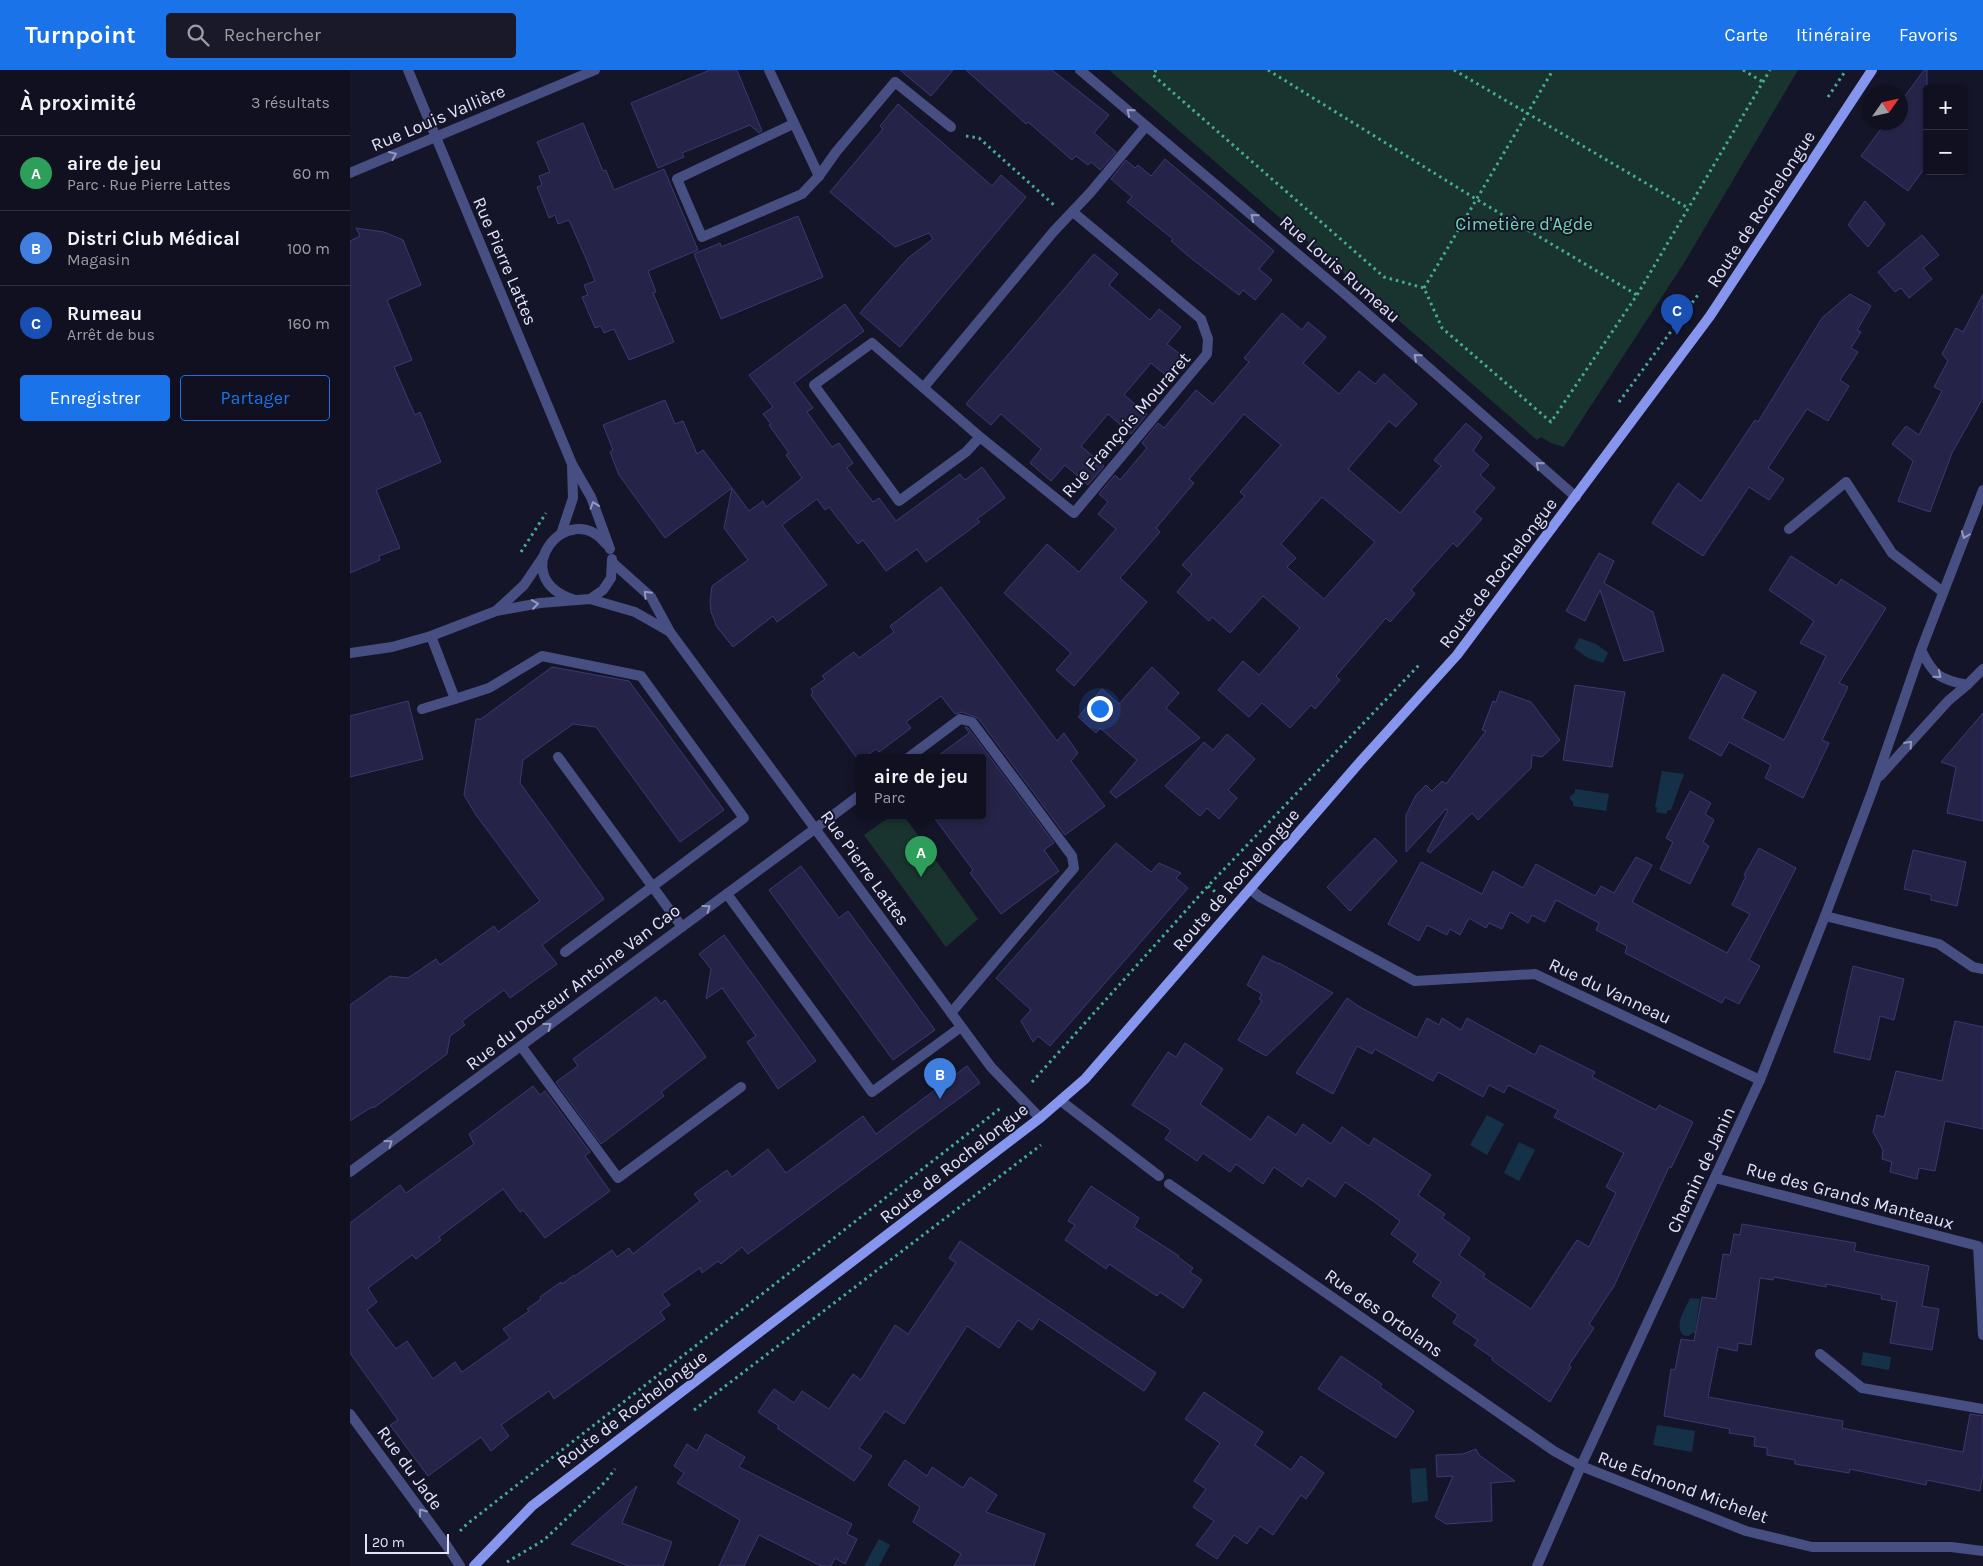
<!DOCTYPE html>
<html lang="fr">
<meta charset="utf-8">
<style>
body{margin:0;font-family:Karla,sans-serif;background:#191929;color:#f1f3f6}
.controls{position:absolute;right:15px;top:15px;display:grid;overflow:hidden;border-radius:5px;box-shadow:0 1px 4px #0004}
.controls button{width:45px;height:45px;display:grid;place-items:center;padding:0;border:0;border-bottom:1px solid #30303e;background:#101020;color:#f1f3f6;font:25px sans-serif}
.compass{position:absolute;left:1513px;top:15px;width:45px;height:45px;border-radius:50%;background:#101020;box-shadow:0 1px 4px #0004;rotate:56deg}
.scale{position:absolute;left:15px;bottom:12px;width:84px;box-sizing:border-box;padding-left:5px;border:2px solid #e2e3fb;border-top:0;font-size:14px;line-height:18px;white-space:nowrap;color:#e2e3fb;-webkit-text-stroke:4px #15152a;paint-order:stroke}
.you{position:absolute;left:749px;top:638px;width:18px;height:18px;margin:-12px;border:4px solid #fff;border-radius:50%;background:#1a73e8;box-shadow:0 0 0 8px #1a73e833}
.badge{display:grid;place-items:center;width:32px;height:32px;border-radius:50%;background:#1a73e8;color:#fff;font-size:16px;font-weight:700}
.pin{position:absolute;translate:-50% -41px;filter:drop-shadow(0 1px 2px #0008)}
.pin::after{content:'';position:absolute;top:26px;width:18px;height:15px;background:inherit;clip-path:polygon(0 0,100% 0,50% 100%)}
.popup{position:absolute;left:506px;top:684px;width:130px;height:65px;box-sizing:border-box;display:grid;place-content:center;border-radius:5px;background:#101020;filter:drop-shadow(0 1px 4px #0005);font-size:16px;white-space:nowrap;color:#9c9da5}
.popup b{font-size:19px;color:#f1f3f6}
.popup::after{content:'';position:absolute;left:50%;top:100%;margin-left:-10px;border:10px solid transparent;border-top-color:#101020}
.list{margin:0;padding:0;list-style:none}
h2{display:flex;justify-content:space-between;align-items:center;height:65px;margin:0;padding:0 20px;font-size:21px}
h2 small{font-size:16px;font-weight:400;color:#9c9da5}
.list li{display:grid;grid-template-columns:32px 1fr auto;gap:15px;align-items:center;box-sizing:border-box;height:75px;padding:0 20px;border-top:1px solid #30303e}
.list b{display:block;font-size:19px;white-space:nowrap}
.list p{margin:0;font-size:16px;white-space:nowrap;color:#9c9da5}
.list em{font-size:16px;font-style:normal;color:#9c9da5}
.actions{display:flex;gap:10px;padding:15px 20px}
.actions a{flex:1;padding:11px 0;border:1px solid #1a73e8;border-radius:5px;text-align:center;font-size:18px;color:#1a73e8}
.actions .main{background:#1a73e8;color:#fff}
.icon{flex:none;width:28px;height:28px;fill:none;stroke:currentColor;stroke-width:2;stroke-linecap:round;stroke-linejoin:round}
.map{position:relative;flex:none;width:1633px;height:1496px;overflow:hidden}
header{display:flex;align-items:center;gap:30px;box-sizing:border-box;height:70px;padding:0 25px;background:#1a73e8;color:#fff}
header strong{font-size:24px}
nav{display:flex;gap:28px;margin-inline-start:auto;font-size:18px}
.search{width:350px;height:45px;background:#191929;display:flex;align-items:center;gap:12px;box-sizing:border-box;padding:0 18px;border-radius:5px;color:#9c9da5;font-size:19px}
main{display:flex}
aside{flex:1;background:#101020}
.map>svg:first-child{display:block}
</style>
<header>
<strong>Turnpoint</strong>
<div class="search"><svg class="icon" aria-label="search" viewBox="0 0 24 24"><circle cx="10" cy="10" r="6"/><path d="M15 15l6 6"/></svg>Rechercher</div>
<nav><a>Carte</a><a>Itinéraire</a><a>Favoris</a></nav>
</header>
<main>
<aside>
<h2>À proximité<small>3 résultats</small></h2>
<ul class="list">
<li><span class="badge" style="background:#2e9e5b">A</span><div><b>aire de jeu</b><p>Parc · Rue Pierre Lattes</p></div><em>60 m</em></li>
<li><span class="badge" style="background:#3f7fe0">B</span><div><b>Distri Club Médical</b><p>Magasin</p></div><em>100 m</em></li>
<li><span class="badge" style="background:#1a4fb4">C</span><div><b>Rumeau</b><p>Arrêt de bus</p></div><em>160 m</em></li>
</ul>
<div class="actions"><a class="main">Enregistrer</a><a>Partager</a></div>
</aside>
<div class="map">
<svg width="1633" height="1496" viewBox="0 0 1633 1496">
<rect width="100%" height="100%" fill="#15152a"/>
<g fill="#19332e">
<path d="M759 0H1448L1334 193 1214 377 1201 373 1191 367 1187 370Z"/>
<path d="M541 746H554L628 849 596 877 514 765Z"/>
</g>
<g fill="#153148">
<path d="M1229 568 1246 574 1258 583 1253 593 1238 588 1224 578Z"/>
<path d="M1312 701 1334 704 1321 740H1318L1316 744 1306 742 1307 737H1305Z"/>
<path d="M1225 719 1259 724 1256 741 1223 736V732L1220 729V726L1225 723Z"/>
<path d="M1137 1045 1154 1054 1137 1085 1120 1075Z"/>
<path d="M1169 1072 1185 1080 1169 1111 1154 1103Z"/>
<path d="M1340 1228 1350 1229 1345 1262 1338 1266 1333 1265C1324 1254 1335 1240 1340 1228Z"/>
<path d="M1513 1282 1541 1287 1539 1300 1511 1295Z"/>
<path d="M1307 1355 1345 1361 1342 1382 1303 1375Z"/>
<path d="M1076 1398 1078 1431 1062 1433 1060 1399Z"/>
<path d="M529 1469 540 1475 529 1496H514Z"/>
</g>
<g fill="#252448" stroke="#3b3971" fill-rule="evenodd">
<path d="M360 0H387L412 61 409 63 400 55 332 83 334 87 308 98 281 33Z"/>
<path d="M550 0H603L581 26Z"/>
<path d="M616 0H702L759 45 744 63 766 82 750 100 741 92 738 95 726 86 722 90 678 52 676 54Z"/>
<path d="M1574 0H1577V95L1558 121 1511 86 1536 52H1550V33Z"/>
<path d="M548 34 642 116 651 105 676 127 550 277 510 243 558 188 583 169 579 163 545 177 480 122 533 59 530 56Z"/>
<path d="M233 53 253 101 256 100 264 120 314 99 348 180 298 201 306 222 303 223 324 272 279 290 264 259 254 263 251 256 245 258 232 227 238 225 234 215 245 211 237 191 219 150 208 154 205 145 199 148 187 117 192 115 189 106 200 102 187 72Z"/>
<path d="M815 89 924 181 909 199 922 210 905 230 893 220 889 225 842 189 821 171 823 169 777 132 782 127 761 109 776 90 785 98 788 95 801 106Z"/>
<path d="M1515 131 1535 154 1518 177 1498 155Z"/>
<path d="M448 146 473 207 371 249 344 184 370 173 371 177Z"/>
<path d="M6 158 34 162 53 170 71 215 37 230 62 290 44 297 65 345 70 342 91 392 26 420 50 478 29 486 30 490 0 503V171L10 166Z"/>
<path d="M1572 165 1589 185 1573 198 1582 209 1559 228 1551 218 1545 222 1528 202Z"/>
<path d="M744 184 768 204 759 215 800 250 809 239 831 257 817 274 835 288 819 308 801 293 774 325 797 344 781 364 758 344 731 376 754 396 738 415 715 395 701 411 680 393 691 379 651 344 641 355 616 334Z"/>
<path d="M1500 224 1521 236 1507 260 1511 262 1501 278 1508 282 1490 310 1499 316 1478 351 1457 339 1418 398 1434 409 1419 430 1399 417 1353 486 1302 453 1328 413 1351 431 1405 350 1408 352 1472 248Z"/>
<path d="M1633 224V328L1602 383 1580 442 1548 431 1563 391 1542 374 1556 356 1569 365 1592 321 1584 317 1598 291 1592 284 1606 258 1613 262Z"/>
<path d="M495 234 514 261 444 313 463 338 457 342 482 377 489 373 503 393 497 398 523 432 529 428 546 451 610 404 615 410 632 397 655 428 627 449 630 452 576 492 567 479 536 501 513 470 508 474 479 437 475 440 467 429 432 455 477 515 427 552 423 546 383 577 367 557 361 542 360 531 362 516 398 490 374 458 382 418 399 441 413 431 416 437 452 408 436 385 439 383 419 355 421 354 413 344 423 337 399 305Z"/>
<path d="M932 243 952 260 958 252 976 267 953 293 989 324 1009 301 1025 314 1034 304 1067 334 1046 357 1039 351 998 399 1050 443 1091 396 1084 390 1116 353 1132 367 1123 381 1139 395 1130 405 1145 418 1124 442 1132 449 1107 477 1103 473 1061 520 1065 524 1040 552 1036 548 986 606 990 610 965 639 961 635 940 658 912 633 899 647 868 620 893 591 909 605 950 558 913 526 880 563 862 547 859 551 827 522 842 504 832 495 895 426 890 422 931 375 894 344 839 409 844 413 806 458 810 462 770 508 797 532 724 616 706 600 721 583 654 523 697 474 729 502 766 459 748 444 758 432 749 424 765 405 770 410 797 378 792 373 808 353 814 358 846 320 863 334 899 292 894 288ZM972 427 1025 472 974 529 937 497 946 488 931 474Z"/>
<path d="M315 330 325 354 333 351 347 384 353 380 382 418 315 468 269 405 260 382 263 380 253 355Z"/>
<path d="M1249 483 1264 491 1254 513 1303 542 1314 581 1274 591 1250 520 1235 551 1216 541Z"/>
<path d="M1441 486 1487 516 1491 509 1536 538 1489 613 1498 617 1472 670 1479 673 1453 728 1415 708 1421 695 1379 672 1371 686 1339 668 1373 604 1406 622 1392 648 1434 670 1476 586 1450 573 1464 551 1419 520Z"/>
<path d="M591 517 707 671 714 663 728 683 721 691 755 736 715 765 628 648 612 642 605 644 591 626 556 652 561 658 529 682 526 679 513 688H510L509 691 461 625 463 622 461 619 475 609 472 606 504 582 509 588 544 562 540 556Z"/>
<path d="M202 597 279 611 374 740 330 772 246 657 223 654 173 690 170 713 254 829 192 875 207 894 160 928 154 920 112 951 115 955 100 966 97 984 25 1037 20 1038 0 1051V935L40 906 58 908 86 889 90 895 144 856 148 862 190 831 126 745 114 725 126 649H131Z"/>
<path d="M802 597 829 623 816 638 850 668 766 728 760 722 787 690 750 658 746 663 728 647 752 619 769 634Z"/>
<path d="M1225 615 1275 622 1262 697 1213 690Z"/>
<path d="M1150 621 1181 632 1210 670 1192 687 1182 685 1181 698 1128 750 1122 743 1080 783 1077 781 1098 740 1096 739 1056 782V745L1066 725 1076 715 1082 721 1092 711 1096 714 1136 661 1132 660 1143 631 1146 632Z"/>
<path d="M58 631 73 689 0 707V646Z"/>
<path d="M1633 643V751L1597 743 1606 697 1591 692Z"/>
<path d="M615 657 618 658 704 773 694 780 709 801 651 844 620 803 623 800 583 746H632V688H585L619 663Z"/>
<path d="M877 664 905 689 878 720 887 728 869 749 857 738 850 746 815 716 854 672 863 680Z"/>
<path d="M1340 721 1361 733 1355 744 1364 750 1353 772 1359 776 1340 814 1310 799 1323 772 1316 768Z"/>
<path d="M1025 768 1047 791 1000 841 977 817Z"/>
<path d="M766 773 801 802 809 793 831 803 826 808 838 818 700 976 688 966 683 972 671 951 681 940 646 908Z"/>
<path d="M1409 778 1446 798 1399 890 1410 896 1389 934 1375 927 1372 933 1275 883 1277 876 1246 860 1249 853 1206 830 1195 852 1182 845 1178 853 1160 842 1152 859 1139 853 1136 858 1119 848 1110 865 1100 859 1097 865 1077 855 1069 871 1038 854 1071 792 1132 824 1143 801 1173 818 1186 794 1245 826 1251 816 1264 823 1286 787 1302 795 1282 832 1377 883 1400 844 1382 835 1396 806 1394 805Z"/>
<path d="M1563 780 1616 792 1607 836 1581 830V825L1554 819Z"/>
<path d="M451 796 489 848 498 841 585 960 543 990 419 820Z"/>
<path d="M374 865 466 991 428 1019 397 972 406 966 372 918 356 929 361 899 349 884Z"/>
<path d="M913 886 929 894V893L983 923 916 986 888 970 912 931 909 929 912 924 897 915Z"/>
<path d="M1503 896 1554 909 1544 950 1530 946 1520 990 1484 982Z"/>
<path d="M306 927 311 934 315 930 356 987 311 1022 314 1026 251 1074 206 1012 228 996 223 989Z"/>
<path d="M997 928 1008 936 1067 968 1077 948 1089 955 1092 948 1111 960 1117 948 1185 985 1190 975 1245 1002 1242 1007 1306 1040 1309 1035 1343 1052 1321 1098 1319 1097 1264 1216 1239 1254 1244 1258 1219 1295 1221 1297 1200 1332 1142 1290 1143 1288 1124 1275 1128 1270 1103 1253 1108 1245 1082 1226 1091 1212 1063 1192 1068 1184 1041 1164 1050 1151 1023 1131 995 1112 985 1127 958 1108 952 1117 924 1097 913 1114 886 1094 880 1102 853 1083 847 1091 815 1069 821 1060 782 1035 818 982 826 987 835 973 873 999 850 1034 901 1070 918 1046 946 1065 953 1054 981 1074 992 1057 1019 1076 1024 1068 1081 1105 1068 1125 1095 1144 1092 1148 1120 1168 1109 1185 1135 1204 1133 1207 1181 1239 1227 1170 1239 1177 1266 1123 1256 1117 1274 1083 1204 1047 1208 1040 1158 1015 1154 1023 1139 1015 1133 1027 1088 1002 1083 1011 1025 979 1022 984 1007 976 983 1024 946 1003Z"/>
<path d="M1605 951 1633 957V1059L1595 1051 1585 1101 1569 1098 1567 1109 1540 1102 1542 1092 1532 1089 1533 1080 1523 1062 1527 1045 1534 1047 1546 1001 1592 1011Z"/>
<path d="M617 996 630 1013 398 1184 392 1177 371 1194 368 1191 352 1203 350 1198 312 1224 320 1235 310 1242 315 1249 204 1329 199 1321 151 1355 159 1366 141 1381 131 1367 78 1406 40 1355 48 1350 0 1283V1153L50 1115 56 1123 124 1074 119 1064 183 1016 190 1025 195 1021 240 1082 235 1086 260 1121 195 1168 173 1140 170 1142 153 1119 89 1167 91 1170 66 1189 62 1185 18 1218 27 1232 17 1240 46 1279 57 1271 83 1309 105 1292 112 1302 160 1268 153 1259 179 1241 177 1239 191 1229 190 1227 211 1212 212 1214 224 1205 225 1206 262 1180 267 1187 279 1178 283 1184 350 1131 344 1124 377 1100 382 1107 418 1079 436 1103 513 1046 526 1064Z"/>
<path d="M741 1116 789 1148 784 1157 829 1186 828 1187 843 1198 840 1202 852 1210 833 1238 810 1222 807 1226 759 1194 756 1199 715 1170 725 1155 718 1151Z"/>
<path d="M1392 1154 1506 1173 1504 1181 1579 1196 1572 1236 1589 1239 1582 1280 1540 1273 1547 1232 1531 1229 1532 1225 1476 1214V1217L1424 1207 1423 1210 1410 1208 1401 1275 1388 1273 1387 1281 1368 1277 1358 1327 1493 1351 1492 1358 1613 1382 1620 1344 1633 1346V1403L1630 1421 1577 1410 1576 1415 1500 1399 1499 1403 1445 1394V1390L1417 1385V1378L1404 1376 1405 1367 1379 1363 1380 1359 1314 1346 1321 1299 1325 1300 1331 1269 1344 1271 1352 1227 1366 1229 1373 1184 1380 1185 1384 1164 1390 1165Z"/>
<path d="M610 1171 806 1303 794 1321 689 1249 682 1260 668 1250 649 1278 617 1256 554 1354 535 1341 509 1378 522 1386 504 1411 427 1358 429 1356 408 1342 424 1319 444 1333 452 1321 479 1339 503 1304 511 1310 545 1255 558 1264 606 1193 599 1188Z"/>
<path d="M991 1286 1032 1314 1030 1317 1064 1341 1046 1368 968 1319Z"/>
<path d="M854 1322 913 1362 905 1375 941 1400 951 1386 974 1403 956 1429 951 1425 923 1465 910 1456 897 1474 884 1465 867 1489 846 1475 864 1451 843 1437 856 1419 844 1411 870 1373 835 1349Z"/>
<path d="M356 1364 395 1387 389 1397 502 1454 497 1464 507 1469 495 1494 485 1488 481 1496H471L409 1465 394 1496H369L390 1450 327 1413 334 1403 324 1396 337 1374 347 1381Z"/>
<path d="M1126 1379 1129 1385 1165 1411 1141 1413 1142 1451 1096 1454 1085 1447 1103 1406 1087 1407 1086 1385 1113 1384Z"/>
<path d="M555 1390 577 1406 582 1397 613 1418 620 1407 647 1425 636 1442 695 1464 684 1496H604L611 1484 563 1452 570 1437 538 1415Z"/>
<path d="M287 1416 272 1453 322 1472 313 1496H279L221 1474Z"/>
</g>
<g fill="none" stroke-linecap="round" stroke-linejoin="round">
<g stroke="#43ae96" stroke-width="3" stroke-dasharray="2.5 4" stroke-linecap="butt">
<path d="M806 0 803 5 1034 207 1074 218 1092 258 1201 352 1287 225 1420 0"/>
<path d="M918 0 1126 129 1287 225"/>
<path d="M1104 0 1338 138"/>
<path d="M1393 0 1413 12"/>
<path d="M1478 27 1496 0"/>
<path d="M616 66 629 68 704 135"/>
<path d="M1074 218 1203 0"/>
<path d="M1269 332 1350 222"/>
<path d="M171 482 196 443"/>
<path d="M858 816 869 825"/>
<path d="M682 1012 858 816 1069 595"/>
<path d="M344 1340 691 1075"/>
<path d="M110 1461 117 1454 652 1037"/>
<path d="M157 1492 194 1470 256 1411 265 1399"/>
</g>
<g stroke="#474e82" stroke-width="10">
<path d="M419 0 469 106"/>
<path d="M443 54 327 109 352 167 452 124 469 106 486 82 545 12 601 57"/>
<path d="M81 566 105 629 139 618 192 586 291 606 394 748 215 882"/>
<path d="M72 639 105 629"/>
<path d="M208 687 332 857"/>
<path d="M558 688 610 649 622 652 722 786 724 798 601 943"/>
<path d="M466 758 510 725"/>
<path d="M377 824 522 1022 611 957"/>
<path d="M171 976 268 1108 391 1017"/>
<path d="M711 1031 809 1106"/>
</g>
<g stroke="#474e82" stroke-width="10">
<path d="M58 0 222 394 241 427 260 479"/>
<path d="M730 0 996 225 1226 427"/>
<path d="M0 103 245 0"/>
<path d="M574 317 704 161 740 123 796 56"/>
<path d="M630 367 522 273 464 315 549 431 616 382 630 367 724 443 857 284 858 269 851 249 723 142"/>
<path d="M1439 459 1496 412 1542 483 1593 522"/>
<path d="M211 464 223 428 222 395"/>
<path d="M263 493 301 527 320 562 641 997 690 1048"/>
<path d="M240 529 285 542 320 562"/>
<path d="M225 530C152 507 219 426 256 474"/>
<path d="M147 540 174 515 193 487"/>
<path d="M1571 580C1584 606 1589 609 1617 615"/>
<path d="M0 583 42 577 81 566 146 541 190 533 240 529 253 520 261 508 262 489"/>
<path d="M1530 706 1598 631 1617 615 1633 599"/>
<path d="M900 819 910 827 1065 911 1185 904 1410 1010"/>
<path d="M1475 846 1589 874 1623 897 1633 899"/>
<path d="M0 1102 466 758"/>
<path d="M1365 1108 1628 1176 1633 1265"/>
<path d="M819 1114 1204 1381 1231 1396 1396 1461 1462 1477H1601L1633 1481"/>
<path d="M1470 1284 1512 1318 1633 1339"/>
<path d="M0 1344 97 1476 110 1496"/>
<path d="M1187 1496 1231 1396 1410 1010 1475 846 1523 719 1571 580 1633 420"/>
</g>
<path stroke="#8695ee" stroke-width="10" d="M124 1496 182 1436 690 1048 735 1009 1010 692 1107 585 1360 246 1522 0"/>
</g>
<defs><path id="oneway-chevron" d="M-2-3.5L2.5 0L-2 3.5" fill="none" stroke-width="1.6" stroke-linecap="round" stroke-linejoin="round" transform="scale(1.25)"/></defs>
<g stroke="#9498be">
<use href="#oneway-chevron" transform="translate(780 42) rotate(-140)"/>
<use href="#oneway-chevron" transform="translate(43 85) rotate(-23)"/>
<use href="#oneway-chevron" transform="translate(904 147) rotate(-140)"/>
<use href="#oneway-chevron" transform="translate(1067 287) rotate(-139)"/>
<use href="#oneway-chevron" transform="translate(1189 395) rotate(-139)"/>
<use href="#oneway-chevron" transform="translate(244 435) rotate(-109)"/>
<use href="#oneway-chevron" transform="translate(1615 465) rotate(111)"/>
<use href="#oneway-chevron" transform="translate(297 524) rotate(-134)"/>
<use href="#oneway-chevron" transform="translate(185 534) rotate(-9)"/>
<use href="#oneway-chevron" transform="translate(1588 605) rotate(39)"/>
<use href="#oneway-chevron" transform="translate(1559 674) rotate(-48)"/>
<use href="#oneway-chevron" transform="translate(357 838) rotate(-36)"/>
<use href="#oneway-chevron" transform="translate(198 956) rotate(-37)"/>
<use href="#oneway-chevron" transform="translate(39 1073) rotate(-36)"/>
<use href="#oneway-chevron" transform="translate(72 1442) rotate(-126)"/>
</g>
<g text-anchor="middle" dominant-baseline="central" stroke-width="4" stroke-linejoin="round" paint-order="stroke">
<g font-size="18" fill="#e2e3fb" stroke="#15152a">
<text transform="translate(88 48) rotate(-23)">Rue Louis Vallière</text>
<text transform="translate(1411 139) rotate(-57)">Route de Rochelongue</text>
<text transform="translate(155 191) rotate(67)">Rue Pierre Lattes</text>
<text transform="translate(990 199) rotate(41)">Rue Louis Rumeau</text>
<text transform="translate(776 355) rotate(-49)">Rue François Mouraret</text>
<text transform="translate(1148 503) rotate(-53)">Route de Rochelongue</text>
<text transform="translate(515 798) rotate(54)">Rue Pierre Lattes</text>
<text transform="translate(886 810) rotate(-49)">Route de Rochelongue</text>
<text transform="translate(223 917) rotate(-37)">Rue du Docteur Antoine Van Cao</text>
<text transform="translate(1260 921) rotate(25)">Rue du Vanneau</text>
<text transform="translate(604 1093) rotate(-38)">Route de Rochelongue</text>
<text transform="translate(1351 1100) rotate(-65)">Chemin de Janin</text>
<text transform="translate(1500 1126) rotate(15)">Rue des Grands Manteaux</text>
<text transform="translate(1034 1243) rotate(35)">Rue des Ortolans</text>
<text transform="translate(282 1339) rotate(-37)">Route de Rochelongue</text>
<text transform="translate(60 1398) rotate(54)">Rue du Jade</text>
<text transform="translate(1333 1417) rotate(20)">Rue Edmond Michelet</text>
</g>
<g font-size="18" fill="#76d3ac" stroke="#15152a">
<text x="1174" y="154">Cimetière d'Agde</text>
</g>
</g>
</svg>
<div class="controls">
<button>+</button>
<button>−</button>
</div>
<svg class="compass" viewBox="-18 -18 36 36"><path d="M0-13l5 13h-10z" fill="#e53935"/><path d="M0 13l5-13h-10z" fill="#9c9da5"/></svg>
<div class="scale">20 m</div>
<div class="you"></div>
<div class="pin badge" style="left:571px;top:807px;background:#2e9e5b">A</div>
<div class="popup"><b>aire de jeu</b>Parc</div>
<div class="pin badge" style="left:590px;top:1029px;background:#3f7fe0">B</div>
<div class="pin badge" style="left:1327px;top:265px;background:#1a4fb4">C</div>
</div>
</main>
